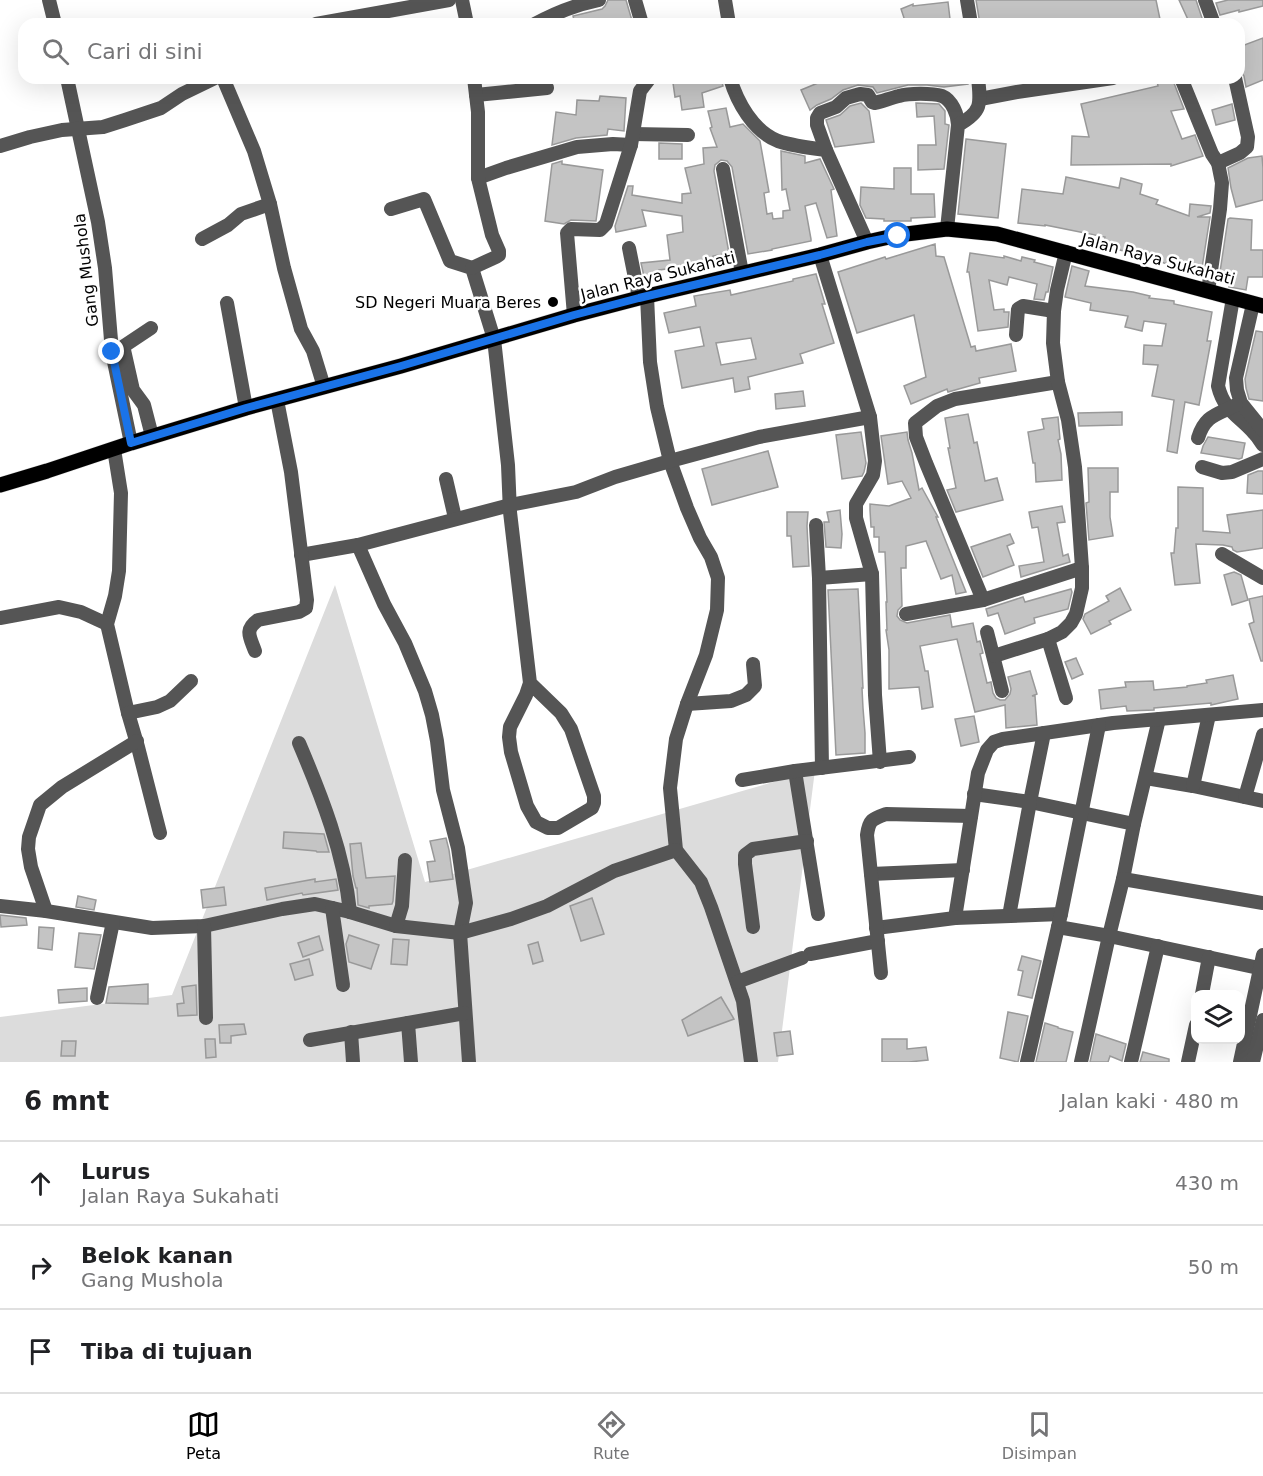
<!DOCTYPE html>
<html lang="id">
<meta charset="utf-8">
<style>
body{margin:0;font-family:"DejaVu Sans",sans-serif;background:#f6f6f6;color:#202124}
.controls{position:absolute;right:18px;bottom:18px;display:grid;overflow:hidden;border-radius:12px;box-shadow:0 6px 24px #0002}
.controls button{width:54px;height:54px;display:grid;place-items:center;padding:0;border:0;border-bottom:2px solid #e0e0e0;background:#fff;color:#202124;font:30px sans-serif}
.stop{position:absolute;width:18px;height:18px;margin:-14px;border:4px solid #1a73e8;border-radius:50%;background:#fff}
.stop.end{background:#1a73e8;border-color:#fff;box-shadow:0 2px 6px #0008}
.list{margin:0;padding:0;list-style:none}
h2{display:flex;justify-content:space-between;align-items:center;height:78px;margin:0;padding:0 24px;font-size:26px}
h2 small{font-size:20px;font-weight:400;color:#757577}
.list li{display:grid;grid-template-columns:39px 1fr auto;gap:18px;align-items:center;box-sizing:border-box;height:84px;padding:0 24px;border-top:2px solid #e0e0e0}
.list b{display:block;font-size:22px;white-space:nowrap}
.list p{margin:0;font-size:20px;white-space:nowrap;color:#757577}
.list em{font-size:20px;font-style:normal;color:#757577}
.icon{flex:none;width:33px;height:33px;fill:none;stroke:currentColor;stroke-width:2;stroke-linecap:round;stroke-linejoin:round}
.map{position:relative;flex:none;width:1263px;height:1062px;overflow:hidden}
.search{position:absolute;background:#fff;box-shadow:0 6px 24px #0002;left:18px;right:18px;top:18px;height:66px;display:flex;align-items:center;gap:15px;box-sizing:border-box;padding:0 21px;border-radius:18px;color:#757577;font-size:22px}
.sheet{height:330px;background:#fff}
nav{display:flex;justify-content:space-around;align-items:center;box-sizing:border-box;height:84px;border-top:2px solid #e0e0e0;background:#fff;font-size:16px;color:#757577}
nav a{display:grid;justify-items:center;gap:3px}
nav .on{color:#000}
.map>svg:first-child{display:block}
</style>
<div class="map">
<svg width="1263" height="1062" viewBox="0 0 1263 1062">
<rect width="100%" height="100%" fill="#fff"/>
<path fill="#dcdcdc" d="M335 585 425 882 815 770 778 1062H0V1017L172 995Z"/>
<g fill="#c4c4c4" stroke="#999" stroke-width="1.5" fill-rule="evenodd">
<path d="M608 0H626L633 24H575L573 16 602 9 605 6Z"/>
<path d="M976 0H1156L1161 24H980Z"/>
<path d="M1179 0H1196L1203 21 1197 24H1190Z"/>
<path d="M1228 0H1263V6L1239 12V10L1220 15 1216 3Z"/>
<path d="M948 2 950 19 919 23 920 24H906L901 9 913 4V6Z"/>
<path d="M1263 38V80L1246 87 1244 76 1239 70V47Z"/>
<path d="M705 78H721L723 86 702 93 704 107 682 110 680 96 675 97 673 83Z"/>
<path d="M830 78H968V84L944 87 927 85H908L877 93 873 87 858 85 843 90 831 99 817 105 810 110 801 90Z"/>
<path d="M1172 78 1184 109 1171 111 1182 139 1195 135 1203 156 1171 166V164L1071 165 1072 136 1089 137 1081 104 1158 86 1157 81Z"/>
<path d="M600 96 626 98 624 131 608 129 607 135 576 138 552 145 556 112 576 115 577 100 599 101Z"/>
<path d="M861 103 869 111 874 142 835 147 826 120 840 115 850 106Z"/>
<path d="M916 103 939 104 945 111V124L949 125 944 169 918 170V145H936L934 116 917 117Z"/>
<path d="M1232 104 1235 120 1216 125 1212 110Z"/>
<path d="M726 108 730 127 743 124 760 141 769 192 764 193 767 214 772 213 773 219 783 218V211L790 210 786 189 782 190 781 151 805 156V163L820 159 834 189 831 190 837 236 827 238 816 203 805 206 811 239V241L772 249V250L748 254 732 167 727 161 721 160 715 165 714 171 729 253 713 256 714 263 659 270 660 280 645 281 641 263 670 260 667 235 683 232 682 216 642 210 646 226 616 232 615 226 628 186H633L632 195 682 203V194L691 193 685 168 704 164 703 148 717 147 710 128 712 127 708 111Z"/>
<path d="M966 139 1006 144 998 218 958 214Z"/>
<path d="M659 143 682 144V159H659Z"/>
<path d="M1262 156 1263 168V200L1236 207 1231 188 1228 168 1248 158Z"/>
<path d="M562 161V164L603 170 596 221 571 220 564 224 545 221 552 164Z"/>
<path d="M894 168H911V194H934L935 217 911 218V221H884V219L866 218 860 205 861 187 894 189Z"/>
<path d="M1066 177 1119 188 1121 178 1142 184 1140 194 1158 200 1156 204 1189 216 1190 204 1211 206 1210 213 1197 217H1210L1201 274 1196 273V269L1164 263 1149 257 1150 255 1125 246 1124 251 1103 246 1105 237 1045 225V226L1018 223 1022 189 1063 194Z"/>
<path d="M1230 218 1252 220 1251 250H1263V277H1248L1246 290 1229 287 1231 274 1220 272 1228 219Z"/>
<path d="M935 244 936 256 944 257 971 347 975 346 976 351 1011 344 1016 371 979 378 980 383 948 392 947 389 911 404 904 386 926 377 914 315 857 333 838 272 885 257 886 259Z"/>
<path d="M970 253 1004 258V256L1021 261 1022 257 1035 260 1034 262 1053 267 1048 292H1046L1044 300 1034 299 1037 284 1009 277 1007 285 989 280 994 310 1004 309V312H1009L1008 327 978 331 969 272H967Z"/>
<path d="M1072 266 1089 271 1085 286 1133 292 1150 296 1149 298 1174 301V304L1212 312 1207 341H1211L1199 405 1185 402 1177 453 1167 451 1174 400 1152 396 1158 365 1143 364 1144 345 1162 346 1166 324 1144 321 1142 331 1125 327 1128 316 1090 310 1091 303 1065 297Z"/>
<path d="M816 274 825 304H822L834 343 800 354 803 363 748 377 750 389 735 392 733 378 682 388 675 351 704 346 700 327 669 333 664 313 696 306 694 296 730 290 731 295 793 281V279ZM751 338 756 359 721 365 716 343Z"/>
<path d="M1256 331 1263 332V401L1249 399 1246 388 1245 379Z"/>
<path d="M803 391 805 406 776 409 775 394Z"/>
<path d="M1122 412V425L1079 426 1078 413Z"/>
<path d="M968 414 974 443 977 442 985 481 997 478 1003 500 956 512 947 490 956 488 948 448H950L945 418Z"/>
<path d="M1058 417 1060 439 1058 440 1061 454 1062 480 1036 482 1035 463H1033L1028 432 1044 429 1042 419Z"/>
<path d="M861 432 866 463 864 472 862 476 842 479 836 435Z"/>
<path d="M907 432 908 440 912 453 919 490 922 488 938 517H936L966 592 956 594 952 575 941 579 926 541 906 546V568H901L902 606 898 610 897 616 900 620 907 623 950 615 952 627 973 623 977 642 980 641 983 653 980 654 987 683 991 682 993 693 996 698 1000 700H1005L1010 694 1011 689 1008 677 1030 671 1037 694 1032 696H1035L1037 725 1006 728 1005 705 975 712 957 639 920 646 925 671H928L933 707 922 709 919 687 889 689V650L886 630H887L886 602H887L885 552H879V537H874V527H871L870 510V504L889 506 911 498 902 481 888 484 881 436Z"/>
<path d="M1208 437 1245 443 1242 458 1239 459 1201 453 1203 446Z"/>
<path d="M768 451 778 487 712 505 702 469Z"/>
<path d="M1088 468H1118V492H1110V517L1113 536 1089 540 1086 503 1089 502Z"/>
<path d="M1258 471H1263V494L1247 493 1248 475Z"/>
<path d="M1178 487 1203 488V531L1230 533 1227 515 1263 510V548L1237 552 1233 550 1232 547 1223 545 1196 544 1200 583 1175 585 1171 553H1174L1176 528H1178Z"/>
<path d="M1062 506 1065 522 1057 523 1063 556 1068 554 1070 562 1021 577 1019 566 1044 562 1038 527 1032 528 1029 512Z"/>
<path d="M840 510 842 534 841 548 826 547 824 522H829L827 512Z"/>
<path d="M787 512H808L807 526 809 566 793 567 791 536H787Z"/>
<path d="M1010 534 1014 543 1007 546 1014 565 983 577 971 547Z"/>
<path d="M1234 572 1241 575 1248 600 1232 605 1224 575Z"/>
<path d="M1120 588 1131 610 1109 621 1111 624 1091 634 1083 619 1085 614 1109 601 1106 596Z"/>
<path d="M858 589 863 688H862L863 708 865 733V753L836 755 828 590Z"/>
<path d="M1071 589 1072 592 1068 609 1034 618 1035 623 1005 634 998 613 988 616 986 609 1023 597 1025 602Z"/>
<path d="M1263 596V661H1261L1249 624 1254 622 1249 599Z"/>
<path d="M1076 658 1083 674 1072 679 1065 662Z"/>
<path d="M1233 675 1238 699 1211 705V703L1154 708V710L1127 711 1126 706 1101 709 1099 690 1126 687 1125 682 1153 681 1154 690 1187 687V686L1207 683 1206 680Z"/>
<path d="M974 716 979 742 961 746 955 719Z"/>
<path d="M284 832 324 834 329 852H317L316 851 283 848Z"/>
<path d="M446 838 449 850 453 879 430 882 427 862 435 861 430 841Z"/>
<path d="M361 843 366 878 395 876 393 901 392 904 369 906V908L358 905 357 888H356L353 876 350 844Z"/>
<path d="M315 879V882L336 879 338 890 303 895 302 893 267 900 265 888Z"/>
<path d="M224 887 226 905 203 908 201 890Z"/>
<path d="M78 896 96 900 94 910 76 907Z"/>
<path d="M592 898 604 934 581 941 570 906Z"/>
<path d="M0 915 26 918 27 925 1 927Z"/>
<path d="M39 927 54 928 52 950 38 948Z"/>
<path d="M79 933 101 935 94 969 75 967Z"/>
<path d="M349 935 379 945 371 969 349 962 346 944Z"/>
<path d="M319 936 323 950 303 957 298 943Z"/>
<path d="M393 939 409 940 407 965 391 964Z"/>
<path d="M538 942 543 961 533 964 528 945Z"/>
<path d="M1022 956 1041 961 1032 998 1018 995 1023 971 1018 970Z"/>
<path d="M309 959 313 975 295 980 290 964Z"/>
<path d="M148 984V1004L106 1003 109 987Z"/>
<path d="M196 985 197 1015 178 1016 177 1004 184 1003 182 987Z"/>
<path d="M87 988V1001L59 1003 58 990Z"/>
<path d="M721 997 734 1019 688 1036 682 1020Z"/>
<path d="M1008 1012 1028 1016 1018 1062 1000 1058Z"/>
<path d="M1045 1023 1058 1027V1028L1073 1032 1066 1062H1036Z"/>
<path d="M244 1024 246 1034 231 1036V1043H220L219 1025Z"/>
<path d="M790 1031 793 1054 777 1056 774 1033Z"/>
<path d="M1096 1034 1126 1044 1122 1061 1110 1056 1108 1062H1090Z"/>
<path d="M205 1039H215L216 1057 206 1058Z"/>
<path d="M882 1039H907V1049L926 1047 928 1060 909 1062H882Z"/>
<path d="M62 1041H76L75 1056H61Z"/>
<path d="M1143 1052 1169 1059V1062H1140Z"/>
</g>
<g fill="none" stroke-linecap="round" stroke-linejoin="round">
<g stroke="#dbdbdb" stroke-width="16">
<path id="major" d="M0 485 47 471 131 443 246 408 401 366 574 315 639 298 820 255 867 242 898 235 947 229 997 234 1263 306"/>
</g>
<g stroke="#555" stroke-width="14">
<path d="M49 0 55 24"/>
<path d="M462 0 467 24"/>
<path d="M635 0 642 24"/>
<path d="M725 0 729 24"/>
<path d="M967 0 971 24"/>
<path d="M1205 0 1214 24"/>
<path d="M316 24 449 0"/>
<path d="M535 24C557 12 575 5 599 0"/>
<path d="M67 78 98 222 105 268 112 352 131 443"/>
<path d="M223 78 254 151 270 204 284 268 301 329 313 351 324 387"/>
<path d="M730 78C737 102 753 131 778 141 793 146 810 148 826 150L867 242"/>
<path d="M1181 78 1212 154 1218 163 1222 183 1220 209 1208 291"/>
<path d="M476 95 547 88"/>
<path d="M980 99 1017 92 1113 78"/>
<path d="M633 134 688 135"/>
<path d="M0 146 30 137 62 130 103 127 125 120 161 108 182 94 215 78"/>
<path d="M826 150 817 125V118L820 113 836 107 846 98 860 94 868 95 872 102 875 103C883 101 891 98 899 96 909 93 932 93 942 96 952 100 958 115 958 125"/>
<path d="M1218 163 1240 153 1247 147 1248 137 1235 78"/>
<path d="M723 169 742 273"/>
<path d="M478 178 506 168 577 147 613 144 631 145"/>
<path d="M391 209 424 199 450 261 472 268 494 339 508 465 510 512 530 683 526 695 510 727 509 737 511 752 527 806 536 822 548 828H558L592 808 594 803V796L571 729 561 713 530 683"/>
<path d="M947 229 958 125C982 112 981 104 978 78"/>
<path d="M202 239 228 225 241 214 270 204"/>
<path d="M629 248 639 298"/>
<path d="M820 255 870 417 875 461 873 475 856 504V518L872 574 875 695 880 762"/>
<path d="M472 268 496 257 499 255V251L492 235 478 178V112L474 78"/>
<path d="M647 296 650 362 657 407 670 461 687 508 700 538 711 557 718 578 717 610 706 655 687 704 676 739 670 788 676 850 701 882 711 907 743 1001 751 1062"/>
<path d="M1233 298 1218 386C1224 411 1239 416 1254 433 1258 437 1260 441 1263 445"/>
<path d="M227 303 246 408"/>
<path d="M1253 304 1236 378 1237 390 1241 403 1263 430"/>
<path d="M574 315 567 233 571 229 600 230 606 224 631 145 640 91 650 78"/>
<path d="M151 328 124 346V350L133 390 144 405 152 436"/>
<path d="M1016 335 1018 309 1023 306 1054 311"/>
<path d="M1198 438C1205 415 1217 415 1236 405"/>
<path d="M114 449 121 493 119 571 115 596 107 624 128 713 138 747 160 833"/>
<path d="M1202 467 1222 473 1232 472 1263 459"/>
<path d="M446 479 455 518"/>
<path d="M816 525 819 578 822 768"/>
<path d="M358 545 384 604 405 643 425 691 432 715 437 741 443 790 458 848 466 903 460 933 461 947 469 1062"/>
<path d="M1222 554 1263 578"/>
<path d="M301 555 358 545 510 505 576 492 615 477 670 461 759 437 870 417"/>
<path d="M819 578 872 574"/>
<path d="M983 600 926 463 916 437 915 423 937 406 955 399 1058 382"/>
<path d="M906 614 983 600 1082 568"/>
<path d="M0 618 59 607 81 612 107 624"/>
<path d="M987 632 1002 691"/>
<path d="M1048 639 1066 698"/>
<path d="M255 651C250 637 244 630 258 620L299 612 306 608 307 600 291 472 277 400"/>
<path d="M994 656 1048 639 1062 632 1071 623 1076 614 1082 588V568L1075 467 1068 420 1058 382 1053 343 1054 311 1057 290 1066 252"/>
<path d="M687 704 731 701 746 695 755 686 753 664"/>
<path d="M128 713 157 707 170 701 191 681"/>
<path d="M1044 733 1030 802 1134 824 1123 879 1109 936 1081 1062"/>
<path d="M299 743C322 797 344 853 350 912"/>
<path d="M795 771 818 914"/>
<path d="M1146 778 1193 786 1263 801"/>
<path d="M742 780 795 771 909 757"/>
<path d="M1193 786 1209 715"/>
<path d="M974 794 1030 802 1009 916"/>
<path d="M1245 797 1263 735"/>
<path d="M1134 824 1159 719"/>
<path d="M871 874 963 870"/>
<path d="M1123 879 1263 903"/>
<path d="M0 906 46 911 152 928 204 926 282 909 315 904 350 912 396 926 460 933 511 919 547 906 614 871 676 850"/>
<path d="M332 908 343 985"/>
<path d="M46 911 31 867 28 849 29 837 40 805 62 787 137 741"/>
<path d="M955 918 978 773 987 750 994 742 1003 739 1113 723 1263 710"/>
<path d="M204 926 206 1018"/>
<path d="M396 926 402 906 405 860"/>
<path d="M753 927 745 864V855L753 849 807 841"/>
<path d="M1058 927 1109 936 1263 969"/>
<path d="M876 928 955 918 1061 914"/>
<path d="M810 954 878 941"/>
<path d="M881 973 867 835C869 820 872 819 886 814L971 816"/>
<path d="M737 982 802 958"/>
<path d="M1202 994 1209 957"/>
<path d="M97 998 113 922"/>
<path d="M408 1023 411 1062"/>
<path d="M351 1032 353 1062"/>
<path d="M310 1040 465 1013"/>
<path d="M1027 1062 1061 914 1099 725"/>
<path d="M1131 1062 1158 946"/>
<path d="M1188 1062 1196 1025"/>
<path d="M1240 1062 1263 955"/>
<path d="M1253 1062 1263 1020"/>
</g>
<use href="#major" stroke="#000" stroke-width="15"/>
</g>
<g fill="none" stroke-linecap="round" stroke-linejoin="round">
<path stroke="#1a73e8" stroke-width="8" d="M112 352 131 443 246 408 401 366 574 315 639 298 820 255 867 242 898 236"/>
</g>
<circle fill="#000" stroke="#fff" stroke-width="2" cx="553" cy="302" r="6"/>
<g text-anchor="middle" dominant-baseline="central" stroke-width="5" stroke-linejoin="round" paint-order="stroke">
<g font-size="16" fill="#000" stroke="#fff">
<text transform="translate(1158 259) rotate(15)">Jalan Raya Sukahati</text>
<text transform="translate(86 270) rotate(-97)">Gang Mushola</text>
<text transform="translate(658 276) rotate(-14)">Jalan Raya Sukahati</text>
</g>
<g font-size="16" fill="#000" stroke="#fff" text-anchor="end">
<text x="541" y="302">SD Negeri Muara Beres</text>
</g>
</g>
</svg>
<div class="controls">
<button><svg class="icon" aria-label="layers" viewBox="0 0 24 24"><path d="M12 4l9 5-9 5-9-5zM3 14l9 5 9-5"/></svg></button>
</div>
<div class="stop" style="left:898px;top:236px"></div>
<div class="stop end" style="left:112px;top:352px"></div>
<div class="search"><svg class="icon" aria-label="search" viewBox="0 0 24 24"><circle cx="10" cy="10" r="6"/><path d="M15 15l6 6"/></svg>Cari di sini</div>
</div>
<section class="sheet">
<h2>6 mnt<small>Jalan kaki · 480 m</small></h2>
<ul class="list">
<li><svg class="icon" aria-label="ahead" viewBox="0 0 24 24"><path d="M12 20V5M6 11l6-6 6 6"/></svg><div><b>Lurus</b><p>Jalan Raya Sukahati</p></div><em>430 m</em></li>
<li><svg class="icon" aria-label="right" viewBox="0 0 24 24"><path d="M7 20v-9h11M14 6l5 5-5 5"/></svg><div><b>Belok kanan</b><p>Gang Mushola</p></div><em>50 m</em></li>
<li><svg class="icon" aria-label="arrive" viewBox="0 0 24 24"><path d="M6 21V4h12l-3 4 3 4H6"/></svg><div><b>Tiba di tujuan</b></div></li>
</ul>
</section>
<nav>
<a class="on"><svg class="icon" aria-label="map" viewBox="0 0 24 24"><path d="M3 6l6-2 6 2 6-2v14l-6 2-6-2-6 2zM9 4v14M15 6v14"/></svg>Peta</a>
<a><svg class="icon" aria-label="directions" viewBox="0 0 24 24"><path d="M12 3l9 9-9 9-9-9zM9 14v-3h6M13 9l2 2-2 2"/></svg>Rute</a>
<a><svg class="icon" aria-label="saved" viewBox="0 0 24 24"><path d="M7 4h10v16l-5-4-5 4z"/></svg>Disimpan</a>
</nav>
